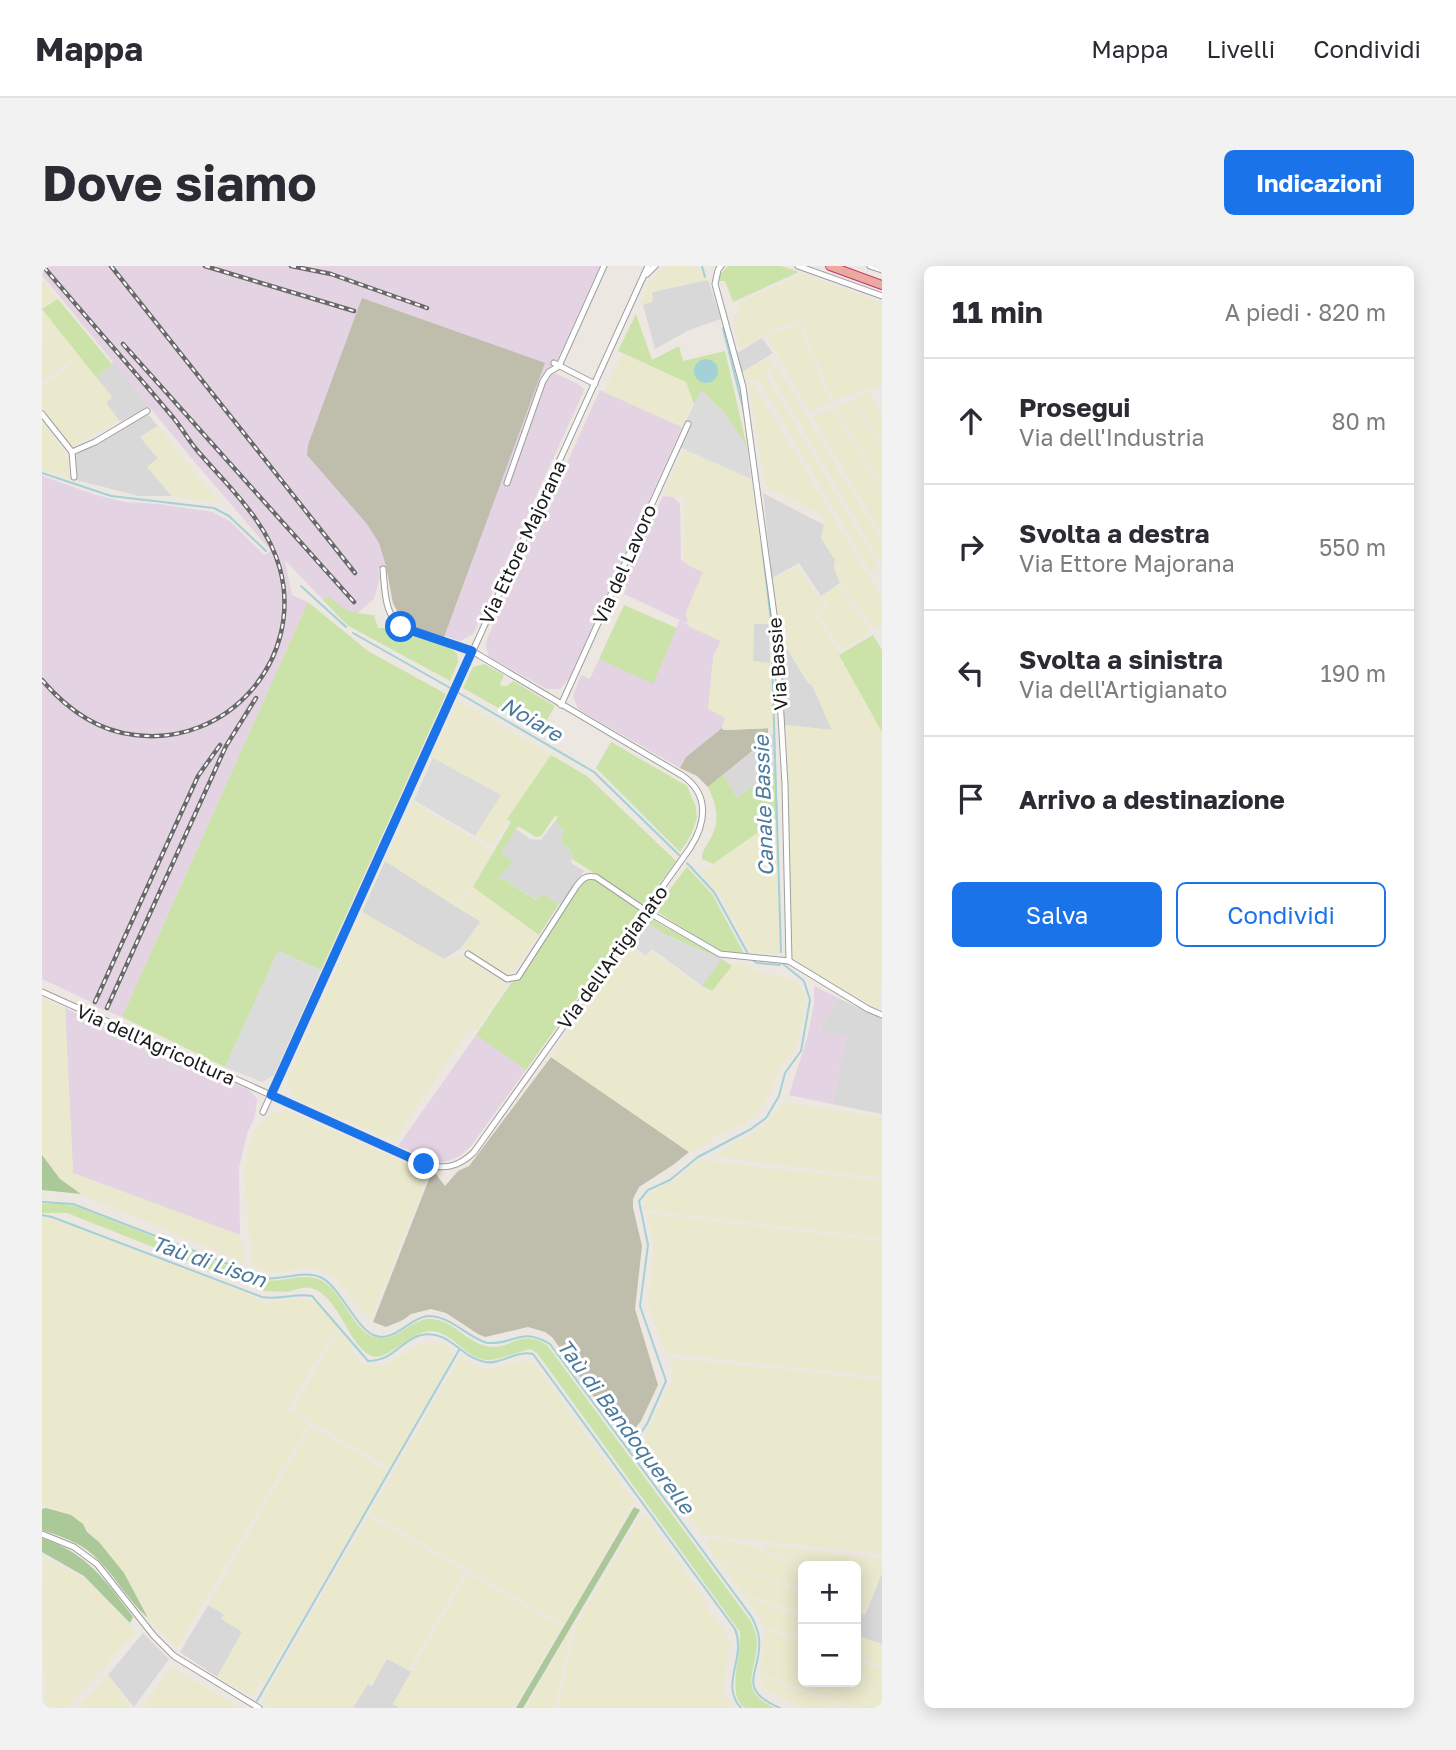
<!DOCTYPE html>
<html lang="it">
<meta charset="utf-8">
<style>
body{margin:0;font-family:"Golos Text",sans-serif;background:#f2f2f3;color:#2b2b33}
.controls{position:absolute;right:21px;bottom:21px;display:grid;overflow:hidden;border-radius:10px;box-shadow:0 4px 18px #0003}
.controls button{width:63px;height:63px;display:grid;place-items:center;padding:0;border:0;border-bottom:2px solid #e1e1e2;background:#fff;color:#2b2b33;font:35px sans-serif}
.stop{position:absolute;width:21px;height:21px;margin:-16px;border:5px solid #1a73e8;border-radius:50%;background:#fff}
.stop.end{background:#1a73e8;border-color:#fff;box-shadow:0 2px 7px #0008}
.list{margin:0;padding:0;list-style:none}
h2{display:flex;justify-content:space-between;align-items:center;height:91px;margin:0;padding:0 28px;font-size:30px}
h2 small{font-size:23px;font-weight:400;color:#7c7c81}
.list li{display:grid;grid-template-columns:46px 1fr auto;gap:21px;align-items:center;box-sizing:border-box;height:126px;padding:0 28px;border-top:2px solid #e1e1e2}
.list b{display:block;font-size:26px;white-space:nowrap}
.list p{margin:0;font-size:23px;white-space:nowrap;color:#7c7c81}
.list em{font-size:23px;font-style:normal;color:#7c7c81}
.actions{display:flex;gap:14px;padding:21px 28px}
.actions a{flex:1;padding:16px 0;border:2px solid #1a73e8;border-radius:10px;text-align:center;font-size:24px;color:#1a73e8}
.actions .main{background:#1a73e8;color:#fff}
.icon{flex:none;width:38px;height:38px;fill:none;stroke:currentColor;stroke-width:2;stroke-linecap:round;stroke-linejoin:round}
.map{position:relative;flex:none;width:840px;height:1442px;overflow:hidden;border-radius:10px}
header{display:flex;align-items:center;gap:42px;box-sizing:border-box;height:98px;padding:0 35px;background:#fff;border-bottom:2px solid #e1e1e2}
header strong{font-size:33px}
nav{display:flex;gap:38px;margin-inline-start:auto;font-size:24px}
.intro{display:flex;align-items:center;justify-content:space-between;box-sizing:border-box;height:168px;padding:0 42px}
h1{margin:0;font-size:49px}
.button{padding:18px 32px;border-radius:10px;background:#1a73e8;color:#fff;font-size:24px;font-weight:700}
main{display:flex;gap:42px;padding:0 42px}
aside{flex:1;background:#fff;border-radius:10px;box-shadow:0 4px 18px #0003}
.map>svg:first-child{display:block}
</style>
<header>
<strong>Mappa</strong>
<nav><a>Mappa</a><a>Livelli</a><a>Condividi</a></nav>
</header>
<div class="intro"><h1>Dove siamo</h1><a class="button">Indicazioni</a></div>
<main>
<div class="map">
<svg width="840" height="1442" viewBox="0 0 840 1442">
<rect width="100%" height="100%" fill="#ece7e1"/>
<g fill="#d9d8d8">
<path d="M666 14 679 53 647 64 613 83 601 39 610 35V26Z"/>
<path d="M720 72 731 87 699 107 695 87Z"/>
<path d="M72 96 108 141 78 156 63 137 70 131 54 111Z"/>
<path d="M105 147 116 160 98 171 116 192 105 201 130 230H97L34 214 35 207 30 191Z"/>
<path d="M721 227 782 259 779 272 793 294 792 302 798 317 779 330 757 297 730 312Z"/>
<path d="M712 358H727L728 397 711 396Z"/>
<path d="M739 373 766 417 770 419 790 464 742 459Z"/>
<path d="M726 469H732L733 505 695 532 681 509 726 472Z"/>
<path d="M516 551 514 556 522 564 519 575 531 587 529 597 542 605 520 640 501 628 495 634 463 614H454L471 596 458 588 474 563 488 573 499 574Z"/>
<path d="M343 595 439 656 418 683 402 693 320 646Z"/>
<path d="M796 732 840 753V848L790 838 805 770 777 764Z"/>
<path d="M840 1307V1378L814 1369V1346L823 1349Z"/>
<path d="M166 1339 182 1348 180 1353 201 1366 175 1411 138 1386Z"/>
<path d="M101 1367 127 1393 92 1441 66 1409Z"/>
<path d="M345 1392 369 1406 351 1438 358 1442H311L326 1417 330 1420Z"/>
</g>
<g fill="#e4d3e3">
<path d="M0 0H558L510 106 536 118 542 123 541 127 431 368 418 375 362 356 351 337 344 300 336 302 338 312 332 333 314 348 298 341 287 330 281 334 243 294 250 329 266 336 80 751 50 739 49 736 0 713V210L54 229 83 236 116 238 171 246 189 256 222 289 229 285 146 188 0 9Z"/>
<path d="M558 124 640 161 527 413 518 423H505L447 391 444 381 445 373Z"/>
<path d="M621 230 631 231 638 238 639 294 661 306 644 347 646 357 640 356 679 375 671 391 683 452 680 462 644 491 638 502 536 443 531 430 539 409 548 413 557 393 611 417 638 354 582 328 585 322 579 318Z"/>
<path d="M772 720 796 732 777 764 805 770 790 838 747 829 765 773 772 738Z"/>
<path d="M23 742 207 824 215 833 213 850 205 868 197 902 198 969 31 907Z"/>
<path d="M434 769 484 804 429 880 418 890 403 896 393 895 356 880Z"/>
</g>
<g fill="#bfbead">
<path d="M320 32 503 97 402 371 371 361 359 352 351 337 344 300 337 277 325 258 265 189 266 179Z"/>
<path d="M680 462 681 464 726 462V472L666 521 655 510 638 502 644 491Z"/>
<path d="M509 791 647 886 631 899 597 921 591 933V942L600 980 593 1043 616 1119 599 1155 586 1171 572 1160 510 1071 503 1066 486 1061 443 1071 436 1068 404 1047 389 1043 369 1048 361 1054 344 1061 331 1056 389 908H394L403 920 416 905 427 900Z"/>
</g>
<g fill="#eae9cd">
<path d="M623 0H647L662 3 666 14 610 25 611 35 596 41 610 13Z"/>
<path d="M761 8 840 37V118L791 134 758 54 729 64 698 83 690 52 698 47 696 38Z"/>
<path d="M0 13 16 33 0 42Z"/>
<path d="M2 45 70 131 64 137 77 154 29 181 0 143V121L31 97 28 94 0 116Z"/>
<path d="M757 58 788 136 768 145 724 69Z"/>
<path d="M581 88 644 116 651 137 640 161 562 126Z"/>
<path d="M724 92 733 98 723 108 837 301 829 307 721 120 710 113 704 114 701 105Z"/>
<path d="M736 102 840 276V299L728 106Z"/>
<path d="M711 117 840 333V359L831 363 798 317 792 302 793 294 779 272 783 255 778 249 764 240 724 221 706 118Z"/>
<path d="M827 126 840 149V179L813 132Z"/>
<path d="M812 134 840 183V220L793 142Z"/>
<path d="M790 142 840 225V269L771 151Z"/>
<path d="M0 154 24 189 30 213 0 204Z"/>
<path d="M116 160 174 233 178 237 130 230 105 201 116 192 98 171Z"/>
<path d="M641 185H646L709 213 729 355 727 358H712L711 395 728 397 734 462 681 464 683 452 666 443 671 391 679 375 645 360 672 358 646 357 644 347 661 306 645 299 642 293 643 231 621 230Z"/>
<path d="M756 301 783 341 773 350 790 376 840 466V468L833 471 840 473V586L837 598 840 599V716L838 717V744L793 719 748 691 745 459 790 464 770 419 766 417 739 373 747 370 735 348 731 313Z"/>
<path d="M796 319 828 365 801 384 777 350 787 340 779 330Z"/>
<path d="M417 435 509 489 449 580 433 570 458 529 389 491Z"/>
<path d="M371 536 451 585 431 621 497 669 465 712 421 680 438 656 428 647 426 648 416 642 428 623 425 622 414 641 343 595Z"/>
<path d="M736 552 739 688 710 686 678 629 658 607Z"/>
<path d="M320 646 401 693 424 690 464 719 436 762 426 765 352 875 254 833 245 819 246 812Z"/>
<path d="M589 681 604 693 610 686 668 727 690 700 700 697 720 708 742 711 757 718 763 730 760 760 754 779 738 803 725 832 712 850 693 862 671 871 663 880 647 886 509 791Z"/>
<path d="M0 731 23 742 31 907 198 969 203 997 39 928 18 913 4 896 0 889Z"/>
<path d="M741 836 840 852V912L671 890 715 865 727 855Z"/>
<path d="M243 844 387 907 328 1054 294 1013 282 1004 274 1001 242 1005H225L214 1001 211 995 205 947 203 896 213 863 229 849Z"/>
<path d="M658 894 840 915V972L601 944 602 937 606 928 636 912Z"/>
<path d="M605 947 840 975V1111L623 1087 609 1047 606 1032 612 993 611 972Z"/>
<path d="M0 951 14 954 204 1027 224 1038 248 1033H267L275 1038 292 1057 320 1098 328 1100 341 1099 380 1078 392 1076 403 1079 413 1086 348 1202 251 1145 295 1066 293 1064 245 1143 267 1158 135 1382 106 1352 82 1307 41 1258 26 1248 0 1238Z"/>
<path d="M418 1091 440 1104 486 1094 493 1098 590 1233 592 1236 522 1359 328 1247Z"/>
<path d="M628 1092 840 1114V1288L661 1269 602 1187 601 1178 606 1164 632 1111Z"/>
<path d="M269 1160 346 1206 222 1417 218 1416 210 1430 175 1411 200 1366 179 1353 182 1348 166 1339Z"/>
<path d="M326 1250 423 1305 366 1404 345 1393 329 1420 326 1418 311 1442H229L221 1437 223 1428Z"/>
<path d="M604 1250 664 1335 663 1341 676 1356 689 1378 681 1417 682 1427 690 1442H516L534 1360 595 1255 599 1251Z"/>
<path d="M666 1273 689 1275 718 1283 720 1286 761 1301V1323L674 1293 664 1277Z"/>
<path d="M723 1279 840 1293V1307L825 1345 814 1341V1300H763L723 1284Z"/>
<path d="M2 1291 47 1316 94 1365 24 1442H4L0 1349Z"/>
<path d="M678 1296 761 1325V1348L700 1327Z"/>
<path d="M426 1307 520 1361 471 1442H358L351 1438Z"/>
<path d="M705 1331 761 1351V1373L723 1360Z"/>
<path d="M531 1359 512 1442H484Z"/>
<path d="M724 1363 761 1376V1416H814V1394L840 1403V1442H814L718 1408Z"/>
<path d="M814 1369 840 1378V1400L814 1391Z"/>
<path d="M129 1401 198 1442H101Z"/>
<path d="M66 1409 90 1442H36Z"/>
<path d="M719 1411 808 1442H760L722 1423Z"/>
</g>
<g fill="#cbe3a9">
<path d="M686 0H739L757 6 691 36 683 15H676L678 9Z"/>
<path d="M16 33 70 98 54 111 0 43Z"/>
<path d="M594 48 610 94 637 80 641 95 683 85 705 181 681 145 659 125 652 138 644 116 576 85Z"/>
<path d="M287 330C303 346 310 347 332 349L336 362H346L408 381 415 388 416 396 408 415 305 359 281 334Z"/>
<path d="M266 336 326 385 404 428 279 704 236 685 183 801 80 751Z"/>
<path d="M582 339 635 362 611 418 557 393Z"/>
<path d="M831 369 840 384V466L797 389Z"/>
<path d="M442 398 462 409 458 418 460 420H465L471 415 513 440 498 466 421 422 431 401Z"/>
<path d="M569 476 645 520 654 541 655 552 649 569 638 586 554 502Z"/>
<path d="M509 489 545 510 634 595 602 639 530 593 531 587 519 575 522 564 514 556 516 551 513 550 499 570 494 571 476 560 459 587 471 596 455 613 463 614 494 634 501 628 517 638 497 669 431 621 469 556 465 553Z"/>
<path d="M733 505 736 552 671 598 660 593C660 584 665 579 669 572 679 553 674 538 666 521L681 509 695 532Z"/>
<path d="M645 601 670 628 702 687 677 685 612 644Z"/>
<path d="M544 613H552L599 642 484 804 434 769 469 717 476 714Z"/>
<path d="M606 651 680 693 690 700 670 725 660 720 679 693 622 668 603 655Z"/>
<path d="M16 937 33 940 222 1014C240 1017 259 1007 276 1013 300 1021 311 1069 336 1072 355 1075 368 1054 386 1053 408 1051 423 1075 444 1080 468 1086 477 1061 505 1079L708 1354C711 1360 715 1368 715 1375 715 1407 694 1424 733 1442 725 1442 712 1442 704 1442 683 1434 700 1384 698 1366L495 1087 488 1083C475 1086 459 1094 446 1094 425 1094 412 1067 390 1065 368 1064 345 1098 328 1089 306 1079 297 1029 269 1022 260 1020 252 1025 243 1026 236 1026 229 1025 222 1025L25 947H0V938Z"/>
</g>
<g fill="#abc898">
<path d="M0 889 18 913 39 928 0 924Z"/>
<path d="M592 1241 598 1244 481 1442H474Z"/>
<path d="M4 1242 29 1249 41 1258 45 1266 57 1276 82 1307 106 1352C85 1334 72 1307 50 1288 37 1276 17 1270 0 1264V1243Z"/>
<path d="M0 1272C45 1287 64 1315 91 1351L88 1357 42 1310 0 1286Z"/>
</g>
<g fill="#dbdbdb">
<path d="M658 125 681 145 700 172 705 181 709 213 633 179Z"/>
<path d="M391 492 459 529 433 570 372 534Z"/>
<path d="M603 655 622 668 680 693 660 720 610 683 604 690 587 677Z"/>
<path d="M236 685 279 704 232 809 220 816 183 801Z"/>
</g>
<circle fill="#a4d0d7" cx="664" cy="105" r="12"/>
<g fill="none" stroke-linecap="round" stroke-linejoin="round">
<g stroke="#a4d0d7" stroke-width="2">
<path d="M660 0 663 11"/>
<path d="M681 62 702 146"/>
<path d="M0 207 69 230 172 242 187 250 224 285"/>
<path d="M720 279 729 355"/>
<path d="M259 320 304 361"/>
<path d="M311 367 410 423"/>
<path d="M730 393 739 686"/>
<path d="M415 426 552 506 637 589"/>
<path d="M645 597 672 626 705 686"/>
<path d="M710 694 715 697 738 699"/>
<path d="M0 936 31 938 222 1012C240 1015 262 1003 280 1012 299 1022 315 1065 334 1070 353 1076 369 1050 388 1050 410 1051 425 1071 445 1077 473 1079 478 1060 508 1078L709 1350C713 1357 716 1364 717 1372 721 1406 691 1422 738 1442"/>
<path d="M0 949 10 951 220 1031C238 1034 253 1027 270 1030L326 1095C352 1095 359 1074 379 1069 407 1063 419 1092 443 1096 459 1099 474 1084 491 1088L693 1363C705 1392 677 1418 699 1442"/>
<path d="M587 1184 605 1158 624 1115 598 1040 606 979 597 935 606 924 628 914 656 891 709 863 724 852 737 830 743 807 759 785 768 734 762 715 740 697"/>
<path d="M215 1435 417 1084"/>
</g>
<g stroke="#9f9f9f" stroke-width="7">
<g id="minor">
<path d="M679 0 676 4 673 18 701 121 734 363 743 519 747 695"/>
<path d="M756 0 840 30"/>
<path d="M828 0 840 4"/>
<path d="M605 8 613 0"/>
<path d="M512 97 553 118"/>
<path d="M0 148 30 186 53 176 105 145"/>
<path d="M30 186 32 211"/>
<path d="M465 217 501 115 507 106 517 100 562 0"/>
<path d="M519 439 646 158"/>
<path d="M426 688 465 713 476 711 534 621C540 613 543 609 554 611L604 645 678 688 747 695 826 743 840 749"/>
<path d="M0 726 382 898C402 904 417 901 432 886L648 582C664 557 668 529 641 510L430 385 364 364C342 353 343 325 341 303"/>
<path d="M221 846 606 0"/>
<path d="M0 1268 32 1281 55 1298 112 1370 132 1390 217 1442"/>
</g>
</g>
<g stroke="#c82f71" stroke-width="10">
<path id="trunk" d="M788 0 840 19"/>
</g>
<use href="#minor" stroke="#fff" stroke-width="5"/>
<use href="#trunk" stroke="#eaaaa0" stroke-width="8"/>
<g stroke="#696969" stroke-width="4.5">
<g id="rail">
<path d="M69 0 313 307"/>
<path d="M163 0 312 45"/>
<path d="M249 0 289 8 385 42"/>
<path d="M81 78 312 336"/>
<path d="M0 414C24 442 55 465 93 469 186 481 262 393 238 303 225 254 185 220 154 183 145 172 138 159 129 149 87 99 43 50 1 0"/>
<path d="M53 736 156 510 178 479"/>
<path d="M65 742 184 480 214 432"/>
</g>
</g>
<use href="#rail" stroke="#fff" stroke-width="2" stroke-dasharray="5" stroke-linecap="butt"/>
</g>
<g fill="none" stroke-linecap="round" stroke-linejoin="round">
<path stroke="#1a73e8" stroke-width="9" d="M359 361 430 385 229 829 382 898"/>
</g>
<g text-anchor="middle" dominant-baseline="central" stroke-width="6" stroke-linejoin="round" paint-order="stroke">
<g font-size="19" fill="#1b1b1b" stroke="#fff">
<text transform="translate(480 276) rotate(-65)">Via Ettore Majorana</text>
<text transform="translate(582 298) rotate(-66)">Via del Lavoro</text>
<text transform="translate(735 398) rotate(-94)">Via Bassie</text>
<text transform="translate(570 691) rotate(-54)">Via dell'Artigianato</text>
<text transform="translate(114 778) rotate(24)">Via dell'Agricoltura</text>
</g>
<g font-size="21" font-style="italic" fill="#4c7a9c" stroke="#fff">
<text transform="translate(490 453) rotate(30)">Noiare</text>
<text transform="translate(721 540) rotate(-92)">Canale Bassie</text>
<text transform="translate(167 995) rotate(19)">Taù di Lison</text>
<text transform="translate(584 1160) rotate(53)">Taù di Bandoquerelle</text>
</g>
</g>
</svg>
<div class="controls">
<button>+</button>
<button>−</button>
</div>
<div class="stop" style="left:359px;top:361px"></div>
<div class="stop end" style="left:382px;top:898px"></div>
</div>
<aside>
<h2>11 min<small>A piedi · 820 m</small></h2>
<ul class="list">
<li><svg class="icon" aria-label="ahead" viewBox="0 0 24 24"><path d="M12 20V5M6 11l6-6 6 6"/></svg><div><b>Prosegui</b><p>Via dell'Industria</p></div><em>80 m</em></li>
<li><svg class="icon" aria-label="right" viewBox="0 0 24 24"><path d="M7 20v-9h11M14 6l5 5-5 5"/></svg><div><b>Svolta a destra</b><p>Via Ettore Majorana</p></div><em>550 m</em></li>
<li><svg class="icon" aria-label="left" viewBox="0 0 24 24"><path d="M17 20v-9H6M10 6l-5 5 5 5"/></svg><div><b>Svolta a sinistra</b><p>Via dell'Artigianato</p></div><em>190 m</em></li>
<li><svg class="icon" aria-label="arrive" viewBox="0 0 24 24"><path d="M6 21V4h12l-3 4 3 4H6"/></svg><div><b>Arrivo a destinazione</b></div></li>
</ul>
<div class="actions"><a class="main">Salva</a><a>Condividi</a></div>
</aside>
</main>
